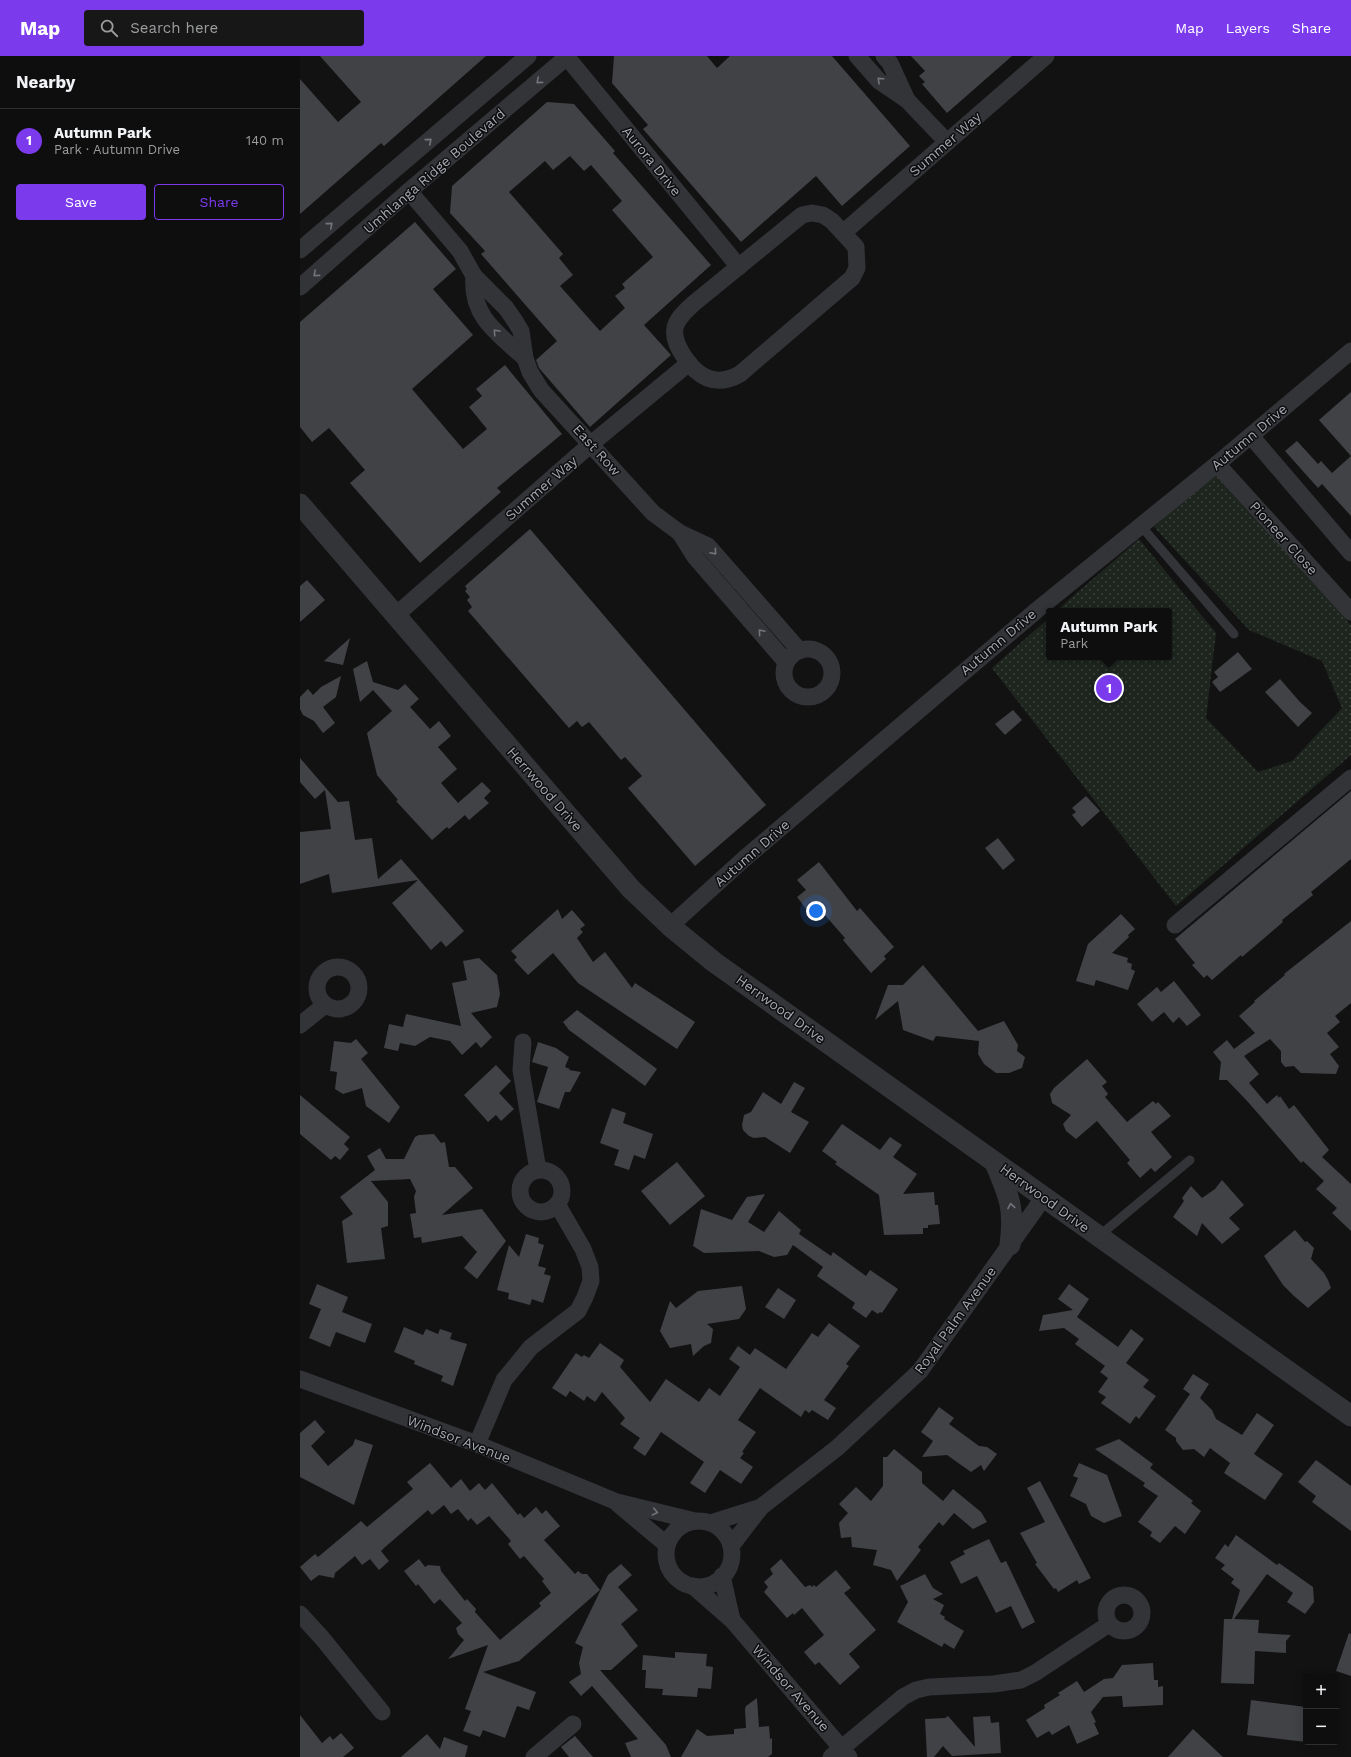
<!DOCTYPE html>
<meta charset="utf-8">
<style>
body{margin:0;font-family:"Work Sans",sans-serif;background:#171717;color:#f1f3f6}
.controls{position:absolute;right:12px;bottom:12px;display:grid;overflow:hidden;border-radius:4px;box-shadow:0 2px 10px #0003}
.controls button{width:36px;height:36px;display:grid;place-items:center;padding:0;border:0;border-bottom:1px solid #2e2e2e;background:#0e0e0e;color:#f1f3f6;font:20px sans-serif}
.you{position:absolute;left:516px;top:855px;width:14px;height:14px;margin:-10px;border:3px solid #fff;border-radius:50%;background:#1a73e8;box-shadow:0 0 0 6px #1a73e833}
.badge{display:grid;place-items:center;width:26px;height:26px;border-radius:50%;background:#7c3aed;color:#fff;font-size:13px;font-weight:700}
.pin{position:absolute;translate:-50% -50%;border:2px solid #fff;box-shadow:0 1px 4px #0006}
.popup{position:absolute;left:746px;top:552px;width:126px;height:52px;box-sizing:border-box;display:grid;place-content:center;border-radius:4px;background:#0e0e0e;filter:drop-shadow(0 1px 3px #0005);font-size:13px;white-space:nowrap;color:#9b9c9e}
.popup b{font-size:15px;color:#f1f3f6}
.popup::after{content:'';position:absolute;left:50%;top:100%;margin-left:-8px;border:8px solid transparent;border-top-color:#0e0e0e}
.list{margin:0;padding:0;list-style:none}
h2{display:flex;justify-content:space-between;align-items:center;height:52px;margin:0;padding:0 16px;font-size:17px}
h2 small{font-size:13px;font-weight:400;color:#9b9c9e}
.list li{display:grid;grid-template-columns:26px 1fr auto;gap:12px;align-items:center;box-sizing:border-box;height:64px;padding:0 16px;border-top:1px solid #2e2e2e}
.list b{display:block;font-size:15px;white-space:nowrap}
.list p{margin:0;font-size:13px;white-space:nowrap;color:#9b9c9e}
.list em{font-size:13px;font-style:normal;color:#9b9c9e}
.actions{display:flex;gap:8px;padding:12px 16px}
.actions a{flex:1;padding:9px 0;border:1px solid #7c3aed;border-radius:4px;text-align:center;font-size:14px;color:#7c3aed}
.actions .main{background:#7c3aed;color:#fff}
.icon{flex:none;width:22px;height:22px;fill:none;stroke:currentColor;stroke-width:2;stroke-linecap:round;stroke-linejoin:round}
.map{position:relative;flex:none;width:1051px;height:1701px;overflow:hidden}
header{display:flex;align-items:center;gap:24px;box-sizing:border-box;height:56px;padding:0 20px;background:#7c3aed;color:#fff}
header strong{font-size:19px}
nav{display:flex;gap:22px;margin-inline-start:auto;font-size:14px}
.search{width:280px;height:36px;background:#171717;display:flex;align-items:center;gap:10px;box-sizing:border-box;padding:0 14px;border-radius:4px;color:#9b9c9e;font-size:15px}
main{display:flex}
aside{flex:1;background:#0e0e0e}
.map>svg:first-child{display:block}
</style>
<header>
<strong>Map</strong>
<div class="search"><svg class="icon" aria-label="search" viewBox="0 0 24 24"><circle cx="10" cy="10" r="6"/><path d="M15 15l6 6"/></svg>Search here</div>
<nav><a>Map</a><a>Layers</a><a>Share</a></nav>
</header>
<main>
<aside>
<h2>Nearby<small></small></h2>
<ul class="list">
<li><span class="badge">1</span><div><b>Autumn Park</b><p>Park · Autumn Drive</p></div><em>140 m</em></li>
</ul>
<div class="actions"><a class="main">Save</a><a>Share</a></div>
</aside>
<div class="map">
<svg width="1051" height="1701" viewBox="0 0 1051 1701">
<defs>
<pattern id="park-dots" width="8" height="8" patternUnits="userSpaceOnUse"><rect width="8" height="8" fill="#1e251f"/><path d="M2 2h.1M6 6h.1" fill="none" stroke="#3c423d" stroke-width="1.8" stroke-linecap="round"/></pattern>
</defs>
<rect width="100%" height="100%" fill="#121213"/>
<path fill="url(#park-dots)" d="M917 408 1051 569V699L876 850 692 612 749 562V601H869V555H756L839 483 916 577 906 662 958 716 992 705 1042 652 1022 605 949 574 854 471Z"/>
<g fill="#414246" fill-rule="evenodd">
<path d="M20 0H186L84 90 81 87 0 158V23L38 66 61 46Z"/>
<path d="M314 0H407L417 12 430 0H532L610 90 542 150 516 120 441 186 343 73 348 69 312 27Z"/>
<path d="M611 0H712L647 57 622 28 625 26 619 20 625 15Z"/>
<path d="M247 46 274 48 315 95 313 97 411 209 344 269 371 299 290 371 239 312 236 304 257 285 181 198 185 195 150 157 152 130ZM270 100 284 115 291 109 322 145 312 154 353 201 322 228 325 232 315 240 325 252 300 275 260 230 273 219 259 202 263 198 209 136 245 105 253 114Z"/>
<path d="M115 166 156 213 133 233 173 279 112 333 163 393 187 373 169 351 182 340 176 333 205 309 262 378 197 432 201 436 120 507 50 427 65 414 29 372 12 386 0 371V266Z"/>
<path d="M1051 336V400L1019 364Z"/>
<path d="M997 385 1018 408 1021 405 1032 417 1051 400V460L1022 428 1018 432 985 395Z"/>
<path d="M230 473 466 749 395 810 328 732 342 720 325 701 321 704 289 666 282 671 277 665 269 672 168 555 172 551 167 544 170 541 165 535 167 533 165 530Z"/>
<path d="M7 524 25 544 0 566V530Z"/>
<path d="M50 582 43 609 24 605Z"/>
<path d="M938 596 952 613 920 636 912 626 918 621 914 616Z"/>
<path d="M67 605 73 626 98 634 105 628 119 643 110 651 130 673 139 665 151 680 138 691 157 713 141 727 158 747 182 726 191 735 184 742 189 747 169 764 165 759 149 773 147 771 132 784 96 745 98 744 77 719 67 677 92 655 73 634 60 646 53 613Z"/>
<path d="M41 620 36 641 23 651 35 667 23 677 14 665 3 659 0 653V641L8 633 13 639 21 631Z"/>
<path d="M980 623 1000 646 1012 657 998 671 965 636Z"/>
<path d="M713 654 722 664 705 679 695 668Z"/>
<path d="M0 702 38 746 49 745 55 784 72 782 78 823 101 803 164 875 146 891 141 885 131 894 92 847 118 824 32 837 29 818 0 828V776L31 773 25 734 15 743 0 726Z"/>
<path d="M1051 735V803L1011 836 1013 839 982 864 983 866 942 901 941 899 912 924 907 919 904 922 892 909 895 907 875 883Z"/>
<path d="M786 740 800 755 782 771 772 759 776 756 772 752Z"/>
<path d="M698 782 715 804 703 814 685 792Z"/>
<path d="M519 806 557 855 560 852 594 891 584 900 586 903 571 917 543 884 545 882 524 858 515 865 497 841 506 834 497 824Z"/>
<path d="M258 853 262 863 272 854 285 869 280 873 283 876 277 882 293 906 305 896 332 932 335 927 395 966 377 993 278 927 253 897 228 919 214 904 217 901 211 895Z"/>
<path d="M821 858 835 873 828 879 829 881 812 897 828 902 827 906 832 908 831 913 835 915 828 934 796 924 794 930 776 925 788 888Z"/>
<path d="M1051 865V947L1035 960 1040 966 1027 977 1039 991 1030 998 1039 1010 1036 1018 1001 1017 994 1010 985 1011 981 1006V995L970 983 944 1000 959 1018 949 1027 967 1048 977 1039 979 1042 980 1040 989 1053 994 1049 1029 1094 1022 1101 1051 1128V1175L1032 1157 1037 1152 1016 1133 1024 1125 1003 1105 1001 1107 948 1046 927 1024H919L921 1006 913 996 927 984 934 993 955 977 939 960 955 946 954 945 985 919 984 918Z"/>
<path d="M179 902 197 919 200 938 197 951 171 957 192 981 181 992 176 986 162 999 150 985 130 981 115 990 100 987 98 995 84 992 89 968 103 971 106 958 161 970 152 927 167 924 163 905Z"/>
<path d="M623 909 678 975 704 965 718 989 717 995 725 1001 722 1012 709 1017H696L684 1008 678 998 679 985 636 980 633 985 603 974 598 945 575 964 588 929H603Z"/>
<path d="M874 925 901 959 887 970 879 961 873 967 864 956 852 966 837 948 857 931 861 936Z"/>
<path d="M277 954 357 1013 345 1030 269 974 263 966Z"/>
<path d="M56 983 68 997 61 1003 100 1051 89 1067 66 1050 62 1032 43 1038 35 1033 37 1016 30 1015 34 985 51 987Z"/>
<path d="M238 986 256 992 269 1001 265 1011 270 1013 269 1014 281 1016 270 1036H265L259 1053 237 1046 248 1011 232 1006Z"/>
<path d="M787 1003 807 1026 802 1030 808 1038 805 1041 827 1066 853 1045 856 1048 858 1046 871 1060 851 1076 872 1101 855 1116 851 1112 840 1122 827 1107 830 1104 797 1065 776 1083 766 1075 763 1068 771 1059 752 1047 750 1038 754 1032Z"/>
<path d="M196 1009 211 1025 199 1037 214 1053 201 1065 196 1059 188 1066 164 1039Z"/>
<path d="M494 1026 505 1032 491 1056 509 1066 490 1097 465 1081 454 1082 449 1080 443 1074 442 1069 444 1059 451 1056 463 1036 481 1048Z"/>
<path d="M0 1039 50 1081 44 1088 49 1093 40 1104 35 1100 31 1104 0 1078Z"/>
<path d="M312 1052 326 1057 323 1067 353 1078 345 1103 334 1099 329 1114 314 1109 319 1094 300 1087Z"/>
<path d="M542 1068 580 1094 590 1081 602 1089 593 1101 617 1118 603 1138 634 1136 635 1149H638L640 1168 628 1169V1172H623V1178L584 1179 579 1139 535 1108 537 1106 522 1095Z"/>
<path d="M134 1078 141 1087 145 1086 149 1111H155L173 1132 142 1159 182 1153 206 1185 177 1223 164 1212 177 1196 162 1180 122 1187 121 1181 114 1182 110 1158 116 1157 114 1141 116 1135 110 1123 71 1125 88 1146V1170L81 1172 85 1203 47 1207 42 1165 53 1158 40 1141 75 1114 67 1100 80 1092 86 1103H104L115 1081 119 1079Z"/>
<path d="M377 1106 405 1140 370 1169 341 1135Z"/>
<path d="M922 1124 944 1149 929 1162 940 1173 922 1188 902 1167 897 1180 873 1161 884 1145 882 1142 891 1130 902 1142 915 1133Z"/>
<path d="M465 1138 448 1166 464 1176 479 1155 501 1174 499 1178 531 1200 533 1196 566 1220 570 1214 598 1233 582 1257 580 1256 578 1258 572 1254 566 1262 552 1252 555 1247 517 1220 523 1211 493 1189 487 1199 474 1201 459 1195 404 1197 393 1190 401 1153 432 1164 447 1141Z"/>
<path d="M995 1174 1005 1186 1007 1185 1014 1192 1011 1203 1024 1217 1028 1224 1031 1232 1008 1252 994 1240 983 1229 964 1200Z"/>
<path d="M226 1178 239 1182 238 1187 244 1189 238 1210 246 1212 244 1218 251 1220 243 1247 232 1243 230 1249 208 1243 209 1237 197 1234 209 1189 219 1201Z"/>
<path d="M17 1228 48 1241 42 1256 72 1268 65 1287 36 1276 30 1291 9 1282 21 1253 9 1248Z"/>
<path d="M769 1228 789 1243 777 1261 818 1291 831 1273 844 1283 826 1307 849 1324 843 1331 856 1340 839 1363 836 1360 830 1368 801 1347 806 1341 798 1336 808 1322 800 1316 805 1310 775 1288 779 1283 764 1272 739 1275 743 1259 773 1254 758 1243Z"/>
<path d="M442 1230 446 1253 439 1263 407 1268 413 1273 411 1287 404 1290 393 1300 391 1288 370 1292 360 1275 370 1245 376 1252 398 1235Z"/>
<path d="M478 1232 496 1244 484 1263 465 1251Z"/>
<path d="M529 1267 560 1290 546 1308 549 1310 524 1344 536 1352 528 1364 512 1354 509 1357 505 1354 501 1361 460 1332 438 1364 456 1376 442 1396 444 1397 440 1402 453 1411 441 1428 420 1414 405 1437 390 1427 404 1406 361 1376 345 1400 333 1392 340 1382 320 1368 325 1362 302 1336 295 1346 287 1340 284 1345 270 1335 266 1341 252 1332 276 1297 282 1301 284 1299 289 1302 300 1287 324 1304 320 1311 350 1346 366 1323 399 1346 409 1332 420 1340 440 1311 429 1303 438 1290 450 1299 455 1292 486 1313 512 1277 518 1281Z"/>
<path d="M104 1271 123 1279 126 1273 138 1278 140 1273 152 1277 150 1283 167 1288 153 1330 141 1325 143 1320 114 1308 115 1305 94 1296Z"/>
<path d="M893 1318 909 1328 900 1342 912 1354 916 1363 942 1379 957 1357 974 1369 954 1398 983 1418 965 1444 924 1417 930 1407 910 1392 904 1401 894 1393 883 1394 876 1385V1382L865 1374 890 1338 883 1333Z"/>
<path d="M639 1351 654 1362 649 1368 679 1390 687 1391 697 1398 684 1415 681 1409 671 1416 647 1399 622 1401 633 1385 621 1376Z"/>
<path d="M15 1364 25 1376 11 1390 28 1410 53 1389 55 1383 73 1389 54 1449 0 1421V1377Z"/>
<path d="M819 1383 853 1408 850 1412 893 1445 891 1447 901 1455 885 1478 875 1470 860 1487 850 1480 852 1476 838 1466 858 1440 843 1430 845 1427 795 1393Z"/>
<path d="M594 1393 622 1416V1427L643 1445 653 1433 681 1456 687 1466 673 1473 654 1457 643 1470 639 1466 618 1491 621 1494 597 1525 591 1514 573 1509 577 1494 552 1491 551 1481 541 1482 539 1467 548 1457 539 1448 556 1431 571 1445 583 1430V1401H587Z"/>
<path d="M1016 1404 1051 1430V1475L1012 1446 1016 1440 998 1426Z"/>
<path d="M130 1407 151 1432 161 1423 170 1435 179 1427 185 1434 192 1427 218 1459 220 1457 224 1462 236 1451 242 1458 246 1454 260 1470 244 1484 275 1518 278 1515 282 1518H287L300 1534 219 1605 183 1616 236 1636 229 1654 217 1650 205 1682 183 1674 180 1681 163 1675 171 1655 165 1653 188 1589 148 1603 164 1584 158 1578 156 1572 162 1567 140 1543 134 1548 118 1528 116 1530 104 1515 119 1503 125 1511 128 1509 140 1510 141 1515 165 1545 167 1543 176 1553 175 1556 200 1584 241 1550 239 1547 251 1537 242 1525 244 1523 224 1500 220 1503 208 1488 211 1485 189 1460 177 1469 171 1462 168 1465 158 1453 151 1458 144 1449 132 1459 128 1454 84 1492 81 1495 89 1505 79 1514 70 1503 62 1509 55 1500 35 1517 34 1522 19 1519 11 1525 0 1511 15 1498 18 1501 61 1465 67 1471 113 1433 107 1426Z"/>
<path d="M779 1407 807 1419 822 1460 804 1467 791 1460 786 1448 770 1440 778 1422 773 1420Z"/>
<path d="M740 1425 791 1522 779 1528 777 1524 758 1536 756 1532 754 1533 735 1508 737 1507 720 1477 745 1466 727 1432Z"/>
<path d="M936 1479 977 1509 979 1507 1013 1531 1014 1546 1005 1558 987 1546 993 1537 967 1518 934 1563 959 1564 958 1577 991 1579 986 1585V1597L955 1595 954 1628 921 1627 924 1563H932L940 1534 931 1527 934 1523 921 1513 925 1509 915 1502 925 1488 928 1491Z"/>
<path d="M689 1483 701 1507 706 1505 735 1566 722 1573 711 1550 696 1557 677 1520 661 1528 650 1506 665 1498 663 1495Z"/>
<path d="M481 1503 505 1531 510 1529 512 1531 514 1529 516 1531 536 1514 551 1532 544 1537 576 1574 549 1598 560 1611 540 1629 519 1606 515 1609 504 1596 524 1579 502 1552 494 1559 493 1557 487 1562 464 1536 468 1531 464 1526 473 1518 470 1513Z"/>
<path d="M321 1508 332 1519 318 1531 338 1554 321 1568 338 1590 311 1614H300L366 1689 371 1701H331L325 1687 338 1683 292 1630 281 1640 269 1626 281 1618 279 1607 283 1591 275 1587 308 1519Z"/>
<path d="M625 1518 633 1532 643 1538 633 1543 644 1549 640 1558 645 1561 644 1563 664 1575 654 1593 644 1587 642 1591 597 1566 608 1546 600 1530Z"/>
<path d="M1049 1577 1051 1578V1620L1036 1615Z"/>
<path d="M375 1596 407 1598 406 1610 413 1611 411 1633 398 1632 397 1641 362 1639 363 1633 345 1632 346 1614H342L343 1599 375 1602Z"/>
<path d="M853 1607 854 1624H858V1631L863 1630V1649L823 1651 822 1640 803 1641 791 1656 796 1666 794 1667 799 1678 777 1688 769 1669 752 1679 749 1675 737 1682 726 1664 745 1652 744 1649 760 1639 758 1637 777 1625 784 1636 804 1623 813 1622 822 1609Z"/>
<path d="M457 1642 459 1671 469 1670 470 1683 472 1682V1698L468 1701H381L397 1673 407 1680 434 1678V1673L446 1672 445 1653 446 1650Z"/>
<path d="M951 1644 1006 1651V1686L947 1679Z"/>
<path d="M0 1659 22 1687 30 1680 33 1684 41 1677 54 1692 43 1701H0Z"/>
<path d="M648 1660 675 1691 673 1661 690 1660 691 1667 699 1666 701 1697 652 1700 643 1690 634 1701H627L625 1663 645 1662Z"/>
<path d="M893 1673 923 1701H868Z"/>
<path d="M127 1678 140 1693 144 1681 168 1690 165 1701H101Z"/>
<path d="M275 1680 293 1701H269L261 1691Z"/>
</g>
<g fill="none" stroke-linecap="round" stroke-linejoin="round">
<g stroke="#333438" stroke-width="9">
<path d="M841 470 934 578"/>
<path d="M799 1180 890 1104"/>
</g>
<g stroke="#333438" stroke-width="17">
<path d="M266 0 439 211"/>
<path d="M557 0 579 25 607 44 647 86"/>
<path d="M584 0 590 7 607 44"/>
<path d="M109 135 160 195 174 220 206 252 215 265 221 275 225 302 230 316 241 334 353 457 380 477 408 490 499 594"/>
<path d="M512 157 523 159 532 165 556 191 557 212 552 222 440 318C415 332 397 321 383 299 378 291 373 282 375 272 377 262 386 255 393 248L502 159Z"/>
<path d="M544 176 746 0"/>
<path d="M0 194 228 0"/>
<path d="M174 220C170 260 198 278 225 302"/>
<path d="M0 231 109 135 268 0"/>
<path d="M951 380 1051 497"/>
<path d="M917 408 1051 556"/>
<path d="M380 477 395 501 486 606"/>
<path d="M96 559 291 388 389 307"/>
<circle cx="508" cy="617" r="24"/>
<path d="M875 869 1051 722"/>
<path d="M370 870 445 802 737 554 917 408 1051 295"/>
<circle cx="38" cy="932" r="21"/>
<path d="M0 969 25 949"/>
<path d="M223 986 221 1014 238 1114"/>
<circle cx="241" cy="1135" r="21"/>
<path d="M0 1323 177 1388 317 1446 395 1465"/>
<path d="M177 1388 204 1324 231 1291 278 1255 285 1241 291 1225 290 1211 283 1193 257 1148"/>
<path d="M318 1448 367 1489"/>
<circle cx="399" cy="1498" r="33"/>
<path d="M410 1467 461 1451"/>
<path d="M431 1490 461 1451 537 1392 620 1315 744 1141"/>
<path d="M422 1520 432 1564"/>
<path d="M393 1530 432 1564 549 1701"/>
<circle cx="824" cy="1557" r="18"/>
<path d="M0 1558 22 1582 82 1656"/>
<path d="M234 1701 273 1668"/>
<path d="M531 1701 603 1641 616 1634 629 1631 694 1628 721 1624 735 1617 809 1568"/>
</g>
<g stroke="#333438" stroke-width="21">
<path d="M0 448 331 833 370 870 414 906 1051 1360"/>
<path d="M695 1107C709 1140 715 1152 710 1189"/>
</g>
</g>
<defs><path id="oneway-chevron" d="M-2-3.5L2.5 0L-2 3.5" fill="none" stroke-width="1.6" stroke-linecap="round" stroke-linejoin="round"/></defs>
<g stroke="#71747b">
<use href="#oneway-chevron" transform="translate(580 24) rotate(-138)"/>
<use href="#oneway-chevron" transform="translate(239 25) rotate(140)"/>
<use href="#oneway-chevron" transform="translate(129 85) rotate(-40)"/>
<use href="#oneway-chevron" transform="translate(30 169) rotate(-40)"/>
<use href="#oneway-chevron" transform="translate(16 218) rotate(139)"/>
<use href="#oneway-chevron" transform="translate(196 276) rotate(-133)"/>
<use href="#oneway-chevron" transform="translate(414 496) rotate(49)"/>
<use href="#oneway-chevron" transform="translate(461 576) rotate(-131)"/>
<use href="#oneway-chevron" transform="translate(711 1150) rotate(-100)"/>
<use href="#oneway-chevron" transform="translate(355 1456) rotate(13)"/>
</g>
<g text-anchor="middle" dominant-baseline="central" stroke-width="3" stroke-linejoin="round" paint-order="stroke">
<g font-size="14" fill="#a4a8b2" stroke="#0d0d0e">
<text transform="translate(645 88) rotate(-41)">Summer Way</text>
<text transform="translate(352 105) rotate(51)">Aurora Drive</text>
<text transform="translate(134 115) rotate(-41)">Umhlanga Ridge Boulevard</text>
<text transform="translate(949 381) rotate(-40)">Autumn Drive</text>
<text transform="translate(297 394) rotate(48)">East Row</text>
<text transform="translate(241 432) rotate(-41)">Summer Way</text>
<text transform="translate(984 482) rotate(48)">Pioneer Close</text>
<text transform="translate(698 586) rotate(-40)">Autumn Drive</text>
<text transform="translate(245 733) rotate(49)">Herrwood Drive</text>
<text transform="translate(452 797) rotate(-41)">Autumn Drive</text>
<text transform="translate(481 953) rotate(36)">Herrwood Drive</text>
<text transform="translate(745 1142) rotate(36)">Herrwood Drive</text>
<text transform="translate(655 1264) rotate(-54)">Royal Palm Avenue</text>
<text transform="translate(159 1383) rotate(21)">Windsor Avenue</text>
<text transform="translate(491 1632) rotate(49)">Windsor Avenue</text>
</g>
</g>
</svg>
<div class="controls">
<button>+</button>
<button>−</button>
</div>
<div class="you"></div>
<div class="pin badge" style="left:809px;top:632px">1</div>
<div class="popup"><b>Autumn Park</b>Park</div>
</div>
</main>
